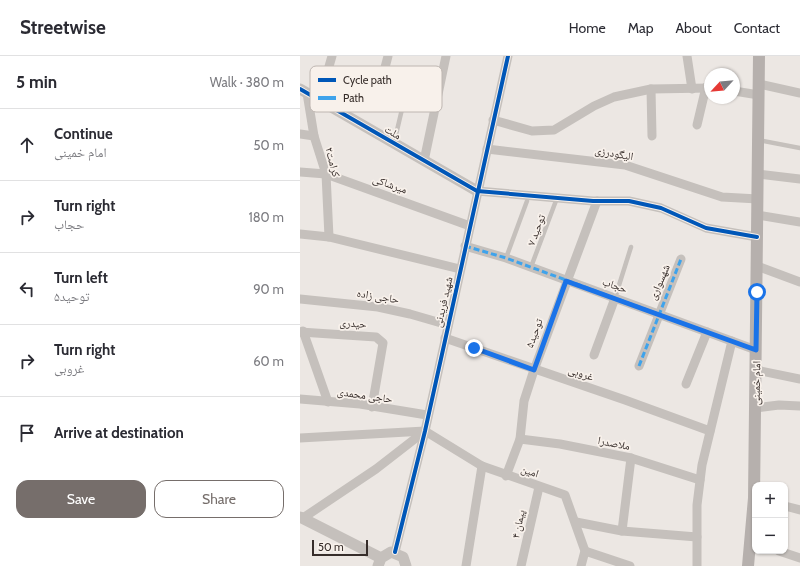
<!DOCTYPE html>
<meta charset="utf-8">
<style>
body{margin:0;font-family:Cabin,"Noto Naskh Arabic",sans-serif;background:#f7f7f7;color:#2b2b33}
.controls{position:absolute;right:12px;bottom:12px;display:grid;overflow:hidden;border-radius:8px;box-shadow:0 1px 3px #0004}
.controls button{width:36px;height:36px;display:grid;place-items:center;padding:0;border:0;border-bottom:1px solid #e1e1e2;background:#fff;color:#2b2b33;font:20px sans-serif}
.compass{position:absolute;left:404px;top:12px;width:36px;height:36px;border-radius:50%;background:#fff;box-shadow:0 1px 3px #0004;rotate:244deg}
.scale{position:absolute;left:12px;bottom:10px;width:56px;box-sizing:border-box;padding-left:4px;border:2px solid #362d2a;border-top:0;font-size:11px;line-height:14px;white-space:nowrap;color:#362d2a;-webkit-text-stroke:3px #f8f1eb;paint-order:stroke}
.stop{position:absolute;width:12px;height:12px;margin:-9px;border:3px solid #1a73e8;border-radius:50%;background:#fff}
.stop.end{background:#1a73e8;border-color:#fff;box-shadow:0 1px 4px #0008}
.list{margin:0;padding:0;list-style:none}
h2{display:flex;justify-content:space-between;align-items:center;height:52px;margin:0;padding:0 16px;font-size:17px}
h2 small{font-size:13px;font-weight:400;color:#7c7c81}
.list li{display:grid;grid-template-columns:26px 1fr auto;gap:12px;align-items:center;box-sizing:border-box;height:72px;padding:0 16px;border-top:1px solid #e1e1e2}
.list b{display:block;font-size:15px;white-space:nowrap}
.list p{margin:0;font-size:13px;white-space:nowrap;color:#7c7c81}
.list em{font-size:13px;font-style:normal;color:#7c7c81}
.actions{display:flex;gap:8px;padding:12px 16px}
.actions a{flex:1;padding:9px 0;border:1px solid #766e6b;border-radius:12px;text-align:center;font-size:14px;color:#766e6b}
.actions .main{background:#766e6b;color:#fff}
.icon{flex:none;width:22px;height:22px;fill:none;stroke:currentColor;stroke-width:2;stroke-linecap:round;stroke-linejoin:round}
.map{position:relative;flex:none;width:500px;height:510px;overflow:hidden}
header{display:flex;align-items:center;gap:24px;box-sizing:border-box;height:56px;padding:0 20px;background:#fff;border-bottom:1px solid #e1e1e2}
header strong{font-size:19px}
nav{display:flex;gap:22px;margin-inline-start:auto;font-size:14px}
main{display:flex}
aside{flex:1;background:#fff}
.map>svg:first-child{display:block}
</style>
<header>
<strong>Streetwise</strong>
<nav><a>Home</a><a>Map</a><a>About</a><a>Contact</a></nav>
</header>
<main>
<aside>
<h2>5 min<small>Walk · 380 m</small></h2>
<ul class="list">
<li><svg class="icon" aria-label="ahead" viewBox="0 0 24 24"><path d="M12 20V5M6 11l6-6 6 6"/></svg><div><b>Continue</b><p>امام خمینی</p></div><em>50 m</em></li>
<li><svg class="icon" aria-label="right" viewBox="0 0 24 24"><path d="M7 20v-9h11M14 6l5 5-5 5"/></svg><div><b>Turn right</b><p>حجاب</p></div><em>180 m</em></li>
<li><svg class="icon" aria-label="left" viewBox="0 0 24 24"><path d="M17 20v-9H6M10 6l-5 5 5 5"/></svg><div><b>Turn left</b><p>توحید۵</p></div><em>90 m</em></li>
<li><svg class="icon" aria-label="right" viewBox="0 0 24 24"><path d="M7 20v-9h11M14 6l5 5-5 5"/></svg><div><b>Turn right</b><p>غروبی</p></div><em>60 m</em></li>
<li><svg class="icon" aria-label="arrive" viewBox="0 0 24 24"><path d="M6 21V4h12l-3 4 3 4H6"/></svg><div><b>Arrive at destination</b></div></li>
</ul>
<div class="actions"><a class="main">Save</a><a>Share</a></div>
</aside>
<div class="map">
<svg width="500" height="510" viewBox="0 0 500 510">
<rect width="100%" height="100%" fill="#ece7e3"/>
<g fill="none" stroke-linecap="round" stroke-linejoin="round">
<g stroke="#c5c0bc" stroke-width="4.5">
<path d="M458 84 500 92"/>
<path d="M94 87 111 15"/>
<path d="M206 202 227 145"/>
<path d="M231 211 257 142"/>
<path d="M315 242 331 191"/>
</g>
<g stroke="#c5c0bc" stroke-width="9">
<path d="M387 0 392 33"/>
<path d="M28 14 32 0"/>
<path d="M459 28 500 37"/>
<path d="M351 33 352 80"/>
<path d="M434 35 459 39"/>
<path d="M7 37 14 80 26 118 29 181"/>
<path d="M77 42 88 0"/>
<path d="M193 64 232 75 254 74 294 50 314 41 351 33 410 32"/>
<path d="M397 69 406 31"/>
<path d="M0 78 14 80"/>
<path d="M187 93 325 109 422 141 458 143"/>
<path d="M124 105 146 0"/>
<path d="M0 116 26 118 170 170"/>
<path d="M458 118 500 123"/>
<path d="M177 135 293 145H329L361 152 406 172 457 181"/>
<path d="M457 159 500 166"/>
<path d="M0 178 29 181 160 213"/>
<path d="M165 190 206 202 456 294"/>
<path d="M457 210 500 226"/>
<path d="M0 243 78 251 110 258 148 269"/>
<path d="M3 275 28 346"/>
<path d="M0 276 76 281 83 287 72 351"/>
<path d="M145 282 325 344 410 375"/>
<path d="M294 299 315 242"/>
<path d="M339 310 381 203"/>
<path d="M456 314 500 323"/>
<path d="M386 328 407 276"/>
<path d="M0 343 60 348 127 359"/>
<path d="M455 352 479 349 500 350"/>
<path d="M125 375 182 410 265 439 285 495 281 510"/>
<path d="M0 382 125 375"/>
<path d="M220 383 260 388 331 402 400 424"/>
<path d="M206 420 220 383 224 345 234 314 297 145"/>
<path d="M485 450 500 454"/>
<path d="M3 462 76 413 125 375"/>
<path d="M276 466 322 475 397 481"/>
<path d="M322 475 331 402"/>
<path d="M285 495 330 510"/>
<path d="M479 495 500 502"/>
<path d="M95 496 125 375 208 0"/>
<path d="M166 510 182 410"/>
<path d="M221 510 239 431"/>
<path d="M397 510V449L402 409 432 285"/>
</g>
<g stroke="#c5c0bc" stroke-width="11">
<path d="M0 33 177 135"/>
<path d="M0 461 81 502"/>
<path d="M78 510 81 502 91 496 103 501 106 510"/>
</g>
<path stroke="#b6b0ad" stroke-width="12" d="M448 510 454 442 459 0"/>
<g stroke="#3fa3eb" stroke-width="3" stroke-dasharray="6 3" stroke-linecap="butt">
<path d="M165 190 206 202 456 294"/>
<path d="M339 310 381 203"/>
</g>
<g stroke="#f8f1eb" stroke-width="6">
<g id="cycleway">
<path d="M0 33 177 135 293 145H329L361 152 406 172 457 181"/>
<path d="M95 496 125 375 208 0"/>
</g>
</g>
<use href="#cycleway" stroke="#0057b8" stroke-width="4"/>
</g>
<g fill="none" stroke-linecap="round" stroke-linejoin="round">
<path stroke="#1a73e8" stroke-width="5" d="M174 292 234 314 266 225 456 294 457 236"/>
</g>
<g text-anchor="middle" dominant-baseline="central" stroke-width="3.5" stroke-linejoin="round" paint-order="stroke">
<g font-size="11" fill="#362d2a" stroke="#f8f1eb">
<text transform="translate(93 76) rotate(30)">ملت</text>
<text transform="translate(314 97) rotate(10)">الیگودرزی</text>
<text transform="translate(33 106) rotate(76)">کرامت۲</text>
<text transform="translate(90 128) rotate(20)">میرشاکی</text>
<text transform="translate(236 174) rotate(-69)">توحید ۷</text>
<text transform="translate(359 226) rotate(-67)">شهسواری</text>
<text transform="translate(315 229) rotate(20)">حجاب</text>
<text transform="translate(78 240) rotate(9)">حاجی زاده</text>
<text transform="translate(143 246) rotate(-77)">شهید فریدنی</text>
<text transform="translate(53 267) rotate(4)">حیدری</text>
<text transform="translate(234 277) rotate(-70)">توحید۵</text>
<text transform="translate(281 317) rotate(18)">غروبی</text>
<text transform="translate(456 327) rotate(-89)">امام خمینی</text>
<text transform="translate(65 339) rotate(8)">حاجی محمدی</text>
<text transform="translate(314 387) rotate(11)">ملاصدرا</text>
<text transform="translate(230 415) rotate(18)">امین</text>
<text transform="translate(218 468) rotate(-78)">پیمان ۴</text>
</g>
</g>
<rect x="10" y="10" width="132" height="46" rx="6" fill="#f8f1eb" stroke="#beb6b1" stroke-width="1"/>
<rect x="18" y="22" width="18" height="4" fill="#0057b8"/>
<rect x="18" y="40" width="18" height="4" fill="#3fa3eb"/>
<g font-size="11" fill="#362d2a">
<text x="43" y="28">Cycle path</text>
<text x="43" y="46">Path</text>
</g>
</svg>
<div class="controls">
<button>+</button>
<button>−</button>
</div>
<svg class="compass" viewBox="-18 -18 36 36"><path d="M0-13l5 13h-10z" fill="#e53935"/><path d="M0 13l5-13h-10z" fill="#7c7c81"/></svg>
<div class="scale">50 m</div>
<div class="stop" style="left:457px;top:236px"></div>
<div class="stop end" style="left:174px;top:292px"></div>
</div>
</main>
